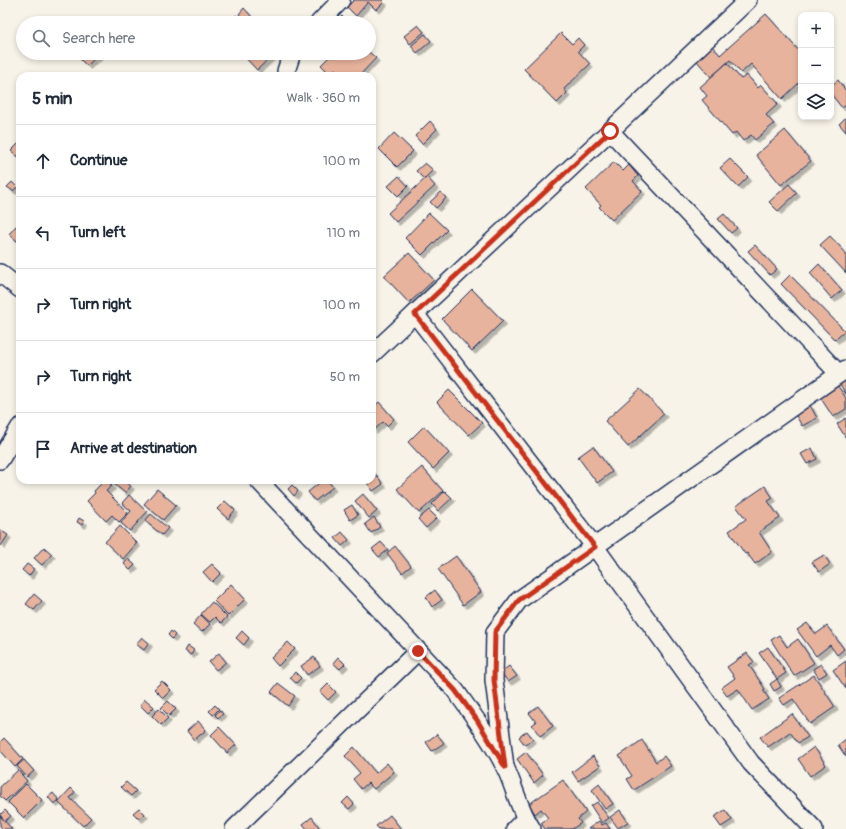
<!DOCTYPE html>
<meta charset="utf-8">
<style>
body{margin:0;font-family:Pangolin,sans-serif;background:#f2f2f3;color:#1f2937}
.controls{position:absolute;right:12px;top:12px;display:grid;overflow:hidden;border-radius:8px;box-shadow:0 2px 6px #0003}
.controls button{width:36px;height:36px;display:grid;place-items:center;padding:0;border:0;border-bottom:1px solid #e0e1e3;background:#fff;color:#1f2937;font:20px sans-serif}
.stop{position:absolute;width:12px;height:12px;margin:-9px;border:3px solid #c8321e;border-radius:50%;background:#fff}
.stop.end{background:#c8321e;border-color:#fff;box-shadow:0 1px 4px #0008}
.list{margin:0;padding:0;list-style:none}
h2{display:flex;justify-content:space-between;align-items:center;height:52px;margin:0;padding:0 16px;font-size:17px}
h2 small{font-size:13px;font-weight:400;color:#747a83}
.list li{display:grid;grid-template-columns:26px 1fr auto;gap:12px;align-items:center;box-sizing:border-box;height:72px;padding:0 16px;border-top:1px solid #e0e1e3}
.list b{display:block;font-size:15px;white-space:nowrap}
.list em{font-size:13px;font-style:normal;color:#747a83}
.icon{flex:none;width:22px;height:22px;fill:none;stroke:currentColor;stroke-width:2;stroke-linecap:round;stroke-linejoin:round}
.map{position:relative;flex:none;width:846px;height:829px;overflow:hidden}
.search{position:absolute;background:#fff;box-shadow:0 2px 6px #0003;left:16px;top:16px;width:360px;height:44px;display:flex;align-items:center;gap:10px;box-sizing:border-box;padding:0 14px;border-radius:22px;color:#747a83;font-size:15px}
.panel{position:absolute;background:#fff;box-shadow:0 2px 6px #0003;left:16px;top:72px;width:360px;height:412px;border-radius:12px}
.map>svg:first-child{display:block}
</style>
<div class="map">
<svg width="846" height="829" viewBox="0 0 846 829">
<defs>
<filter id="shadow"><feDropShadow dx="3.5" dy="3.5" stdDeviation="0" flood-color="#0004"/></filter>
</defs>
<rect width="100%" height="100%" fill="#f7f3e8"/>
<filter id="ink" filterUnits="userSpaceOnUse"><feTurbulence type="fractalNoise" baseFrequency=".025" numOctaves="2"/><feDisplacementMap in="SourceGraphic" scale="8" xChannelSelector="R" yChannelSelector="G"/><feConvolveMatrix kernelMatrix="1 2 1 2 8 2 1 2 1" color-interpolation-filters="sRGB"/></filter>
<g filter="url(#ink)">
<g fill="#e8b39c" stroke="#1b2f5e" filter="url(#shadow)">
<path d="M354 0H382L384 2 376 10 368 2 356 16 347 7Z"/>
<path d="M244 8 252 17 246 22 239 14Z"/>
<path d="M766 14 801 53V81L782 99 751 64 741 73 730 60 711 77 696 60 712 46 720 55Z"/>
<path d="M236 15 244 23H228Z"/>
<path d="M342 16 347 23H335Z"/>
<path d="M418 25 424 32 410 44 404 36Z"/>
<path d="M561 33 572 44 578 38 584 45 578 51 590 64 564 89 567 93 557 103 524 69Z"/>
<path d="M425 34 431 41 417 53 411 46Z"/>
<path d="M369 52 376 58 359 76H342L335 69 330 74 321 65 332 54 334 56 337 53H369Z"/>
<path d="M85 53H89L94 59 87 66 79 58Z"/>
<path d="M90 53H101L96 59Z"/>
<path d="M241 53H275L257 70Z"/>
<path d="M727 63 741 79 747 75 758 88 761 85 778 104 766 115 774 124 755 140 751 135 743 141 736 132 732 135 702 100 707 96 700 87Z"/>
<path d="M838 80 846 91V105L842 108 831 94V86Z"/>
<path d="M846 117V132L839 124Z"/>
<path d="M430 121 437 129 422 144 415 136Z"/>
<path d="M785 130 811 161 781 185 756 155Z"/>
<path d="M394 133 413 151 397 167 379 149Z"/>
<path d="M20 142V158L11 151Z"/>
<path d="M730 159 748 177 738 187 720 168Z"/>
<path d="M614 162 623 171 629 165 638 176 633 181 642 191 612 220 599 207 601 205 586 189Z"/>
<path d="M425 163 433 170 424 179 416 171Z"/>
<path d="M399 176 408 186 398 196 388 186Z"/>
<path d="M427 177 435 186 396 222 388 213Z"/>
<path d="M12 182 17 187 13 191 7 187Z"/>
<path d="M789 184 797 193 778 211 769 202Z"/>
<path d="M441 192 446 198 436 208 430 202Z"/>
<path d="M429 213 447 230 422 255 405 238Z"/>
<path d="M724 214 737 228 731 233 718 219Z"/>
<path d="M16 226 20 229V238L17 241 9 234Z"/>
<path d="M830 236 846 253V273L820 245Z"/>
<path d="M755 245 777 269 770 275 748 251Z"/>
<path d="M409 253 434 280 409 303 384 276Z"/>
<path d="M819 264 842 290 832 299 810 273Z"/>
<path d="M790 275 845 331 835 340 781 284Z"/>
<path d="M472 289 503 321 472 351 442 319Z"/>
<path d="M846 380V394L840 384Z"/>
<path d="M838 386 846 398V409L833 417 820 397Z"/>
<path d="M640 389 664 414 628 447 605 421Z"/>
<path d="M449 390 482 423 469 435 437 402Z"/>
<path d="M379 402 394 419 387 426 383 422 373 431 372 418 375 415 372 412V408Z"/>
<path d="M810 405 817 418 802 426 795 414Z"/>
<path d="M846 418V438L837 424Z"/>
<path d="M424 426 449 453 433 469 408 442Z"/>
<path d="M593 446 612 472 597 483 578 457Z"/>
<path d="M812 448 817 459 807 464 801 454Z"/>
<path d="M422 467 443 491 419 513 397 489Z"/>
<path d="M374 472 383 484 373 491 365 480H372V474Z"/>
<path d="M105 480H107L112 486 106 491 128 513 119 522 112 515 106 521 87 501 95 493 94 491Z"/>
<path d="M109 480H123L131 486 125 493Z"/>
<path d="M323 480H327L333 487 315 501 308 492Z"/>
<path d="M292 485 298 491 294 496 288 489Z"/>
<path d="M765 486 773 498 768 501 780 518 759 532 772 552 755 564 747 553 745 554 729 531 746 519 736 506Z"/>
<path d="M157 489 176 505 163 520 144 504Z"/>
<path d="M445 491 452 498 438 511 432 504Z"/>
<path d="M363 494 377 511 369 518 355 501Z"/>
<path d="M129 495 147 512 130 531 121 523 131 511 122 503Z"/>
<path d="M225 501 235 510 228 519 217 509Z"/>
<path d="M352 505 358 515 350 520 344 510Z"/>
<path d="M429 510 437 518 426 528 418 519Z"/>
<path d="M151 514 168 528 162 535 145 521Z"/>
<path d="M374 517 380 527 371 533 365 524Z"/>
<path d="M79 518 84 521 82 525 77 522Z"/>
<path d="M120 526 137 543 123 559 105 542Z"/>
<path d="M0 530 8 535 1 546 0 545Z"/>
<path d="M342 532 349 540 342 546 335 538Z"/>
<path d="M381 542 388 550 379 557 372 549Z"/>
<path d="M395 546 411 566 402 573 387 553Z"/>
<path d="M44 547 52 554 42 565 34 558Z"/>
<path d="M824 555 830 564 819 572 812 562Z"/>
<path d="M456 556 481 592 463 605 438 569Z"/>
<path d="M128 559 135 565 130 570 124 564Z"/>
<path d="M27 564 34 569 29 576 22 570Z"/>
<path d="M212 564 221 573 212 582 203 572Z"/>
<path d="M231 584 245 599 228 616 214 601Z"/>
<path d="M435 590 442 600 432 607 426 597Z"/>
<path d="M34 594 42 601 34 610 26 604Z"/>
<path d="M212 602 227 617 221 623 215 617 210 622 201 614Z"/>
<path d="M201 615 210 624 202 632 193 624Z"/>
<path d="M807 623 816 634 827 626 844 649 837 655 830 645 816 656 797 630Z"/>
<path d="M171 631 175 635 172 639 168 635Z"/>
<path d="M242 631 249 638 244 645 236 638Z"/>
<path d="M779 635 787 647 798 639 814 663 794 676 771 640Z"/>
<path d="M142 637 149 643 144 650 136 644Z"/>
<path d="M288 642 295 649 278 666 271 658Z"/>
<path d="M188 646 194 650 191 655 185 651Z"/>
<path d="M768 647 786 673 777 679 759 653Z"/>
<path d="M219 653 226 662 216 670 209 662Z"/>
<path d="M747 653 754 662 749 665 765 689 763 690 769 699 752 710 738 689 727 696 721 688 735 678 727 667Z"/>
<path d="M314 657 320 666 307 675 301 666Z"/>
<path d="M338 657 345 664 340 669 333 663Z"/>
<path d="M846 661V689L833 670Z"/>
<path d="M821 664 827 673 819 678 813 669Z"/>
<path d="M509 666 517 676 508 682 501 672Z"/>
<path d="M295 672 301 678 296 683 290 678Z"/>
<path d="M814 675 835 707 810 724 793 699 784 705 779 698Z"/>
<path d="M777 679 781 687 774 691 770 684Z"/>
<path d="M162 681 171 690 163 698 154 689Z"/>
<path d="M278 683 295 696 288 706 271 692Z"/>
<path d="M328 684 336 692 328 700 320 692Z"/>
<path d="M145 699 154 707 148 713 140 705Z"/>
<path d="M168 701 176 709 169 716 161 708Z"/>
<path d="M215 705 219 709 213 715 209 711Z"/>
<path d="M538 706 553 726 540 736 532 725 536 722 529 713Z"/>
<path d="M159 709 168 718 161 725 152 716Z"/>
<path d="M220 710 223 714 218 718 215 715Z"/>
<path d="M792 714 808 737 798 743 790 732 768 747 760 737Z"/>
<path d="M198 721 206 730 194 740 187 731Z"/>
<path d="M219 727 236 745 227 753 211 735Z"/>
<path d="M527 731 533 739 525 745 519 737Z"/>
<path d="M437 734 444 743 432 751 426 742Z"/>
<path d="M4 738 23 759 15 767 0 750V742Z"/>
<path d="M846 739V757L838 745Z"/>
<path d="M642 740 656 762 664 756 671 766 634 790 627 779 632 776 619 756Z"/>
<path d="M354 747 376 773 387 763 394 772 374 789 368 783 361 789 353 779 360 773 345 756Z"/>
<path d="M814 747 826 765 810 776 798 759Z"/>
<path d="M526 752 543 775 534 783 517 759Z"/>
<path d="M593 756 600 766 578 781 572 772Z"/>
<path d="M24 760 34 771 27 777 17 766Z"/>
<path d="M18 770 27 781 5 801 0 796V787Z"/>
<path d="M563 780 586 812 578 819 581 823 572 829H545L541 823 548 818 541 809 535 814 529 804Z"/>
<path d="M126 782 136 791 131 796 121 787Z"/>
<path d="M26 784 42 800 24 818 8 802Z"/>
<path d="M599 784 613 804 605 809 592 790Z"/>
<path d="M71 788 75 792 70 798 91 818 83 826 58 802Z"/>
<path d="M53 793 59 800 54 804 48 797Z"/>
<path d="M348 797 354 804 349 809 342 803Z"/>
<path d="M597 802 609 818 602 823 591 806Z"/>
<path d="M139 808 145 814 139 819 133 813Z"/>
<path d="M5 810 11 816 5 821 0 815Z"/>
<path d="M620 810 628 822 618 828 610 817Z"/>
<path d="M725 810 732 820 721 827 714 817Z"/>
<path d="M390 815 401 829H379L376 826Z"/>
<path d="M0 816 12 829H3L0 826Z"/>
<path d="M312 817 319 827 316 829H307L303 824Z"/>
<path d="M599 821 602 825 606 823 610 829H588Z"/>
</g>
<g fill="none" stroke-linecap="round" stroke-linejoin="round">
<g stroke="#1b2f5e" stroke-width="20">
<g id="minor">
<path d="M319 23 341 0"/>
<path d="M287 76 286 71 292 53"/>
<path d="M610 131 839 374"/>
<path d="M0 273 20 289"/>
<path d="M415 314 595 547 751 763 814 829"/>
<path d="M372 354 610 131 748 0"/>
<path d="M0 460 20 427"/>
<path d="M258 480 455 690C472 714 492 740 505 767 515 788 519 810 532 829"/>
<path d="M505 767 494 680 495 632 519 600 846 369"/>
<path d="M234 829 418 651"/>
<path d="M515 829 525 819"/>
</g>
</g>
<use href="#minor" stroke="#f7f3e8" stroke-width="17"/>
</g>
</g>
<g fill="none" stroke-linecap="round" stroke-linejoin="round" filter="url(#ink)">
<path stroke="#c8321e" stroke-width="5" d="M418 651 455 690 477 720 505 767 494 680 495 632 519 600 595 547 415 314 610 131"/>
</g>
</svg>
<div class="controls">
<button>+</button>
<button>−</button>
<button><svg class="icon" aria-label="layers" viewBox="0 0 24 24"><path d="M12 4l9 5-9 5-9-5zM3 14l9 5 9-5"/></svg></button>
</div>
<div class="stop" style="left:610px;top:131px"></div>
<div class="stop end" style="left:418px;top:651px"></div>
<div class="search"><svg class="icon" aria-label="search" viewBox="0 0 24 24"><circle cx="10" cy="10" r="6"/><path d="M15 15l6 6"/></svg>Search here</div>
<section class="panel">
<h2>5 min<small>Walk · 360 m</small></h2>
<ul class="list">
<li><svg class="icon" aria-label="ahead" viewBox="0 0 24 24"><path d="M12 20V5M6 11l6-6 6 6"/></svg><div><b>Continue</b></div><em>100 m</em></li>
<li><svg class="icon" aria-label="left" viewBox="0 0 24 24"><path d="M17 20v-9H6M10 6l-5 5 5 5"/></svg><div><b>Turn left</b></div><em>110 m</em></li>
<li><svg class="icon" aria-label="right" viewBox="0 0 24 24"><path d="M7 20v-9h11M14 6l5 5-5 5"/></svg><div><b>Turn right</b></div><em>100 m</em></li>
<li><svg class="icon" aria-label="right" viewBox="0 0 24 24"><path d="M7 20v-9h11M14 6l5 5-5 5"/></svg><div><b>Turn right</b></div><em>50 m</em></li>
<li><svg class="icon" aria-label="arrive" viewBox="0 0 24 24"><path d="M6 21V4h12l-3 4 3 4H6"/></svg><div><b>Arrive at destination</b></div></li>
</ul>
</section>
</div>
